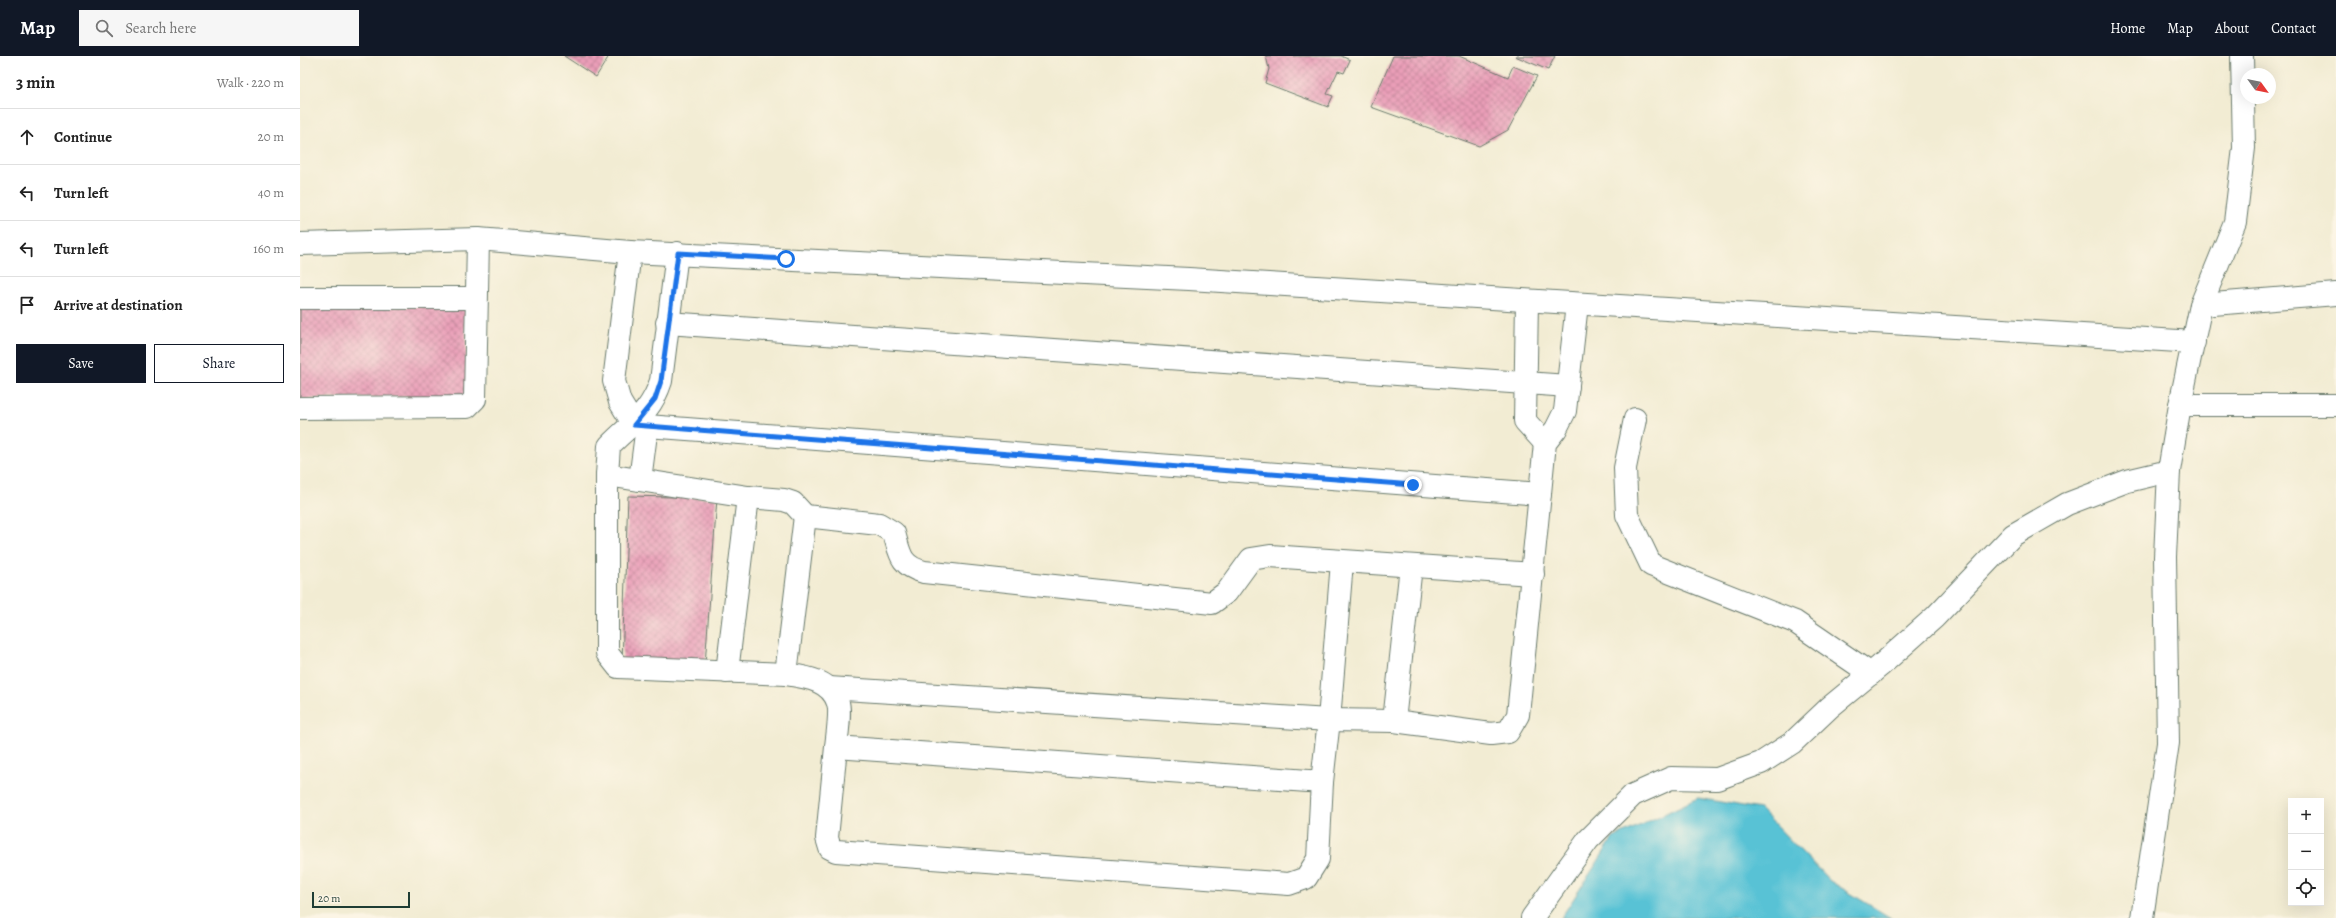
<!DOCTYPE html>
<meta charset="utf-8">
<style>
body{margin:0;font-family:Alegreya,serif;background:#f6f6f6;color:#222}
.controls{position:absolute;right:12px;bottom:12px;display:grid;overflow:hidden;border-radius:0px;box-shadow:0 4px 16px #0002}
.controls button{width:36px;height:36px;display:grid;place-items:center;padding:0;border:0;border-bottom:1px solid #e0e0e0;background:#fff;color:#222;font:20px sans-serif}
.compass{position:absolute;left:1940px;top:12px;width:36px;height:36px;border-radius:50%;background:#fff;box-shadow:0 4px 16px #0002;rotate:123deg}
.scale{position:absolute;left:12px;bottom:10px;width:98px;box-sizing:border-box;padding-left:4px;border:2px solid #1f3d34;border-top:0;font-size:11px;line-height:14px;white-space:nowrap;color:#1f3d34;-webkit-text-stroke:3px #fcf5e5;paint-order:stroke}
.stop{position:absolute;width:12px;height:12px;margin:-9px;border:3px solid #1a73e8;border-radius:50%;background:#fff}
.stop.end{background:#1a73e8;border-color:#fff;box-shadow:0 1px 4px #0008}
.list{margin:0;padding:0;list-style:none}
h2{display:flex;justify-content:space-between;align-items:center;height:52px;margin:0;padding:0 16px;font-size:17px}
h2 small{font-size:13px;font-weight:400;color:#767676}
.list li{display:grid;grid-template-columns:26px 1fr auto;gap:12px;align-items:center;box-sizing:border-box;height:56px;padding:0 16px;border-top:1px solid #e0e0e0}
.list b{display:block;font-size:15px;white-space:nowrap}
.list em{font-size:13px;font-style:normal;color:#767676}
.actions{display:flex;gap:8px;padding:12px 16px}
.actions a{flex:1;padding:9px 0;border:1px solid #111827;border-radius:0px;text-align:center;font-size:14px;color:#111827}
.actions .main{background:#111827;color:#fff}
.icon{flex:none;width:22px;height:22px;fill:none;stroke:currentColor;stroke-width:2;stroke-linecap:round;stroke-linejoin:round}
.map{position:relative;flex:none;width:2036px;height:862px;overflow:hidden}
header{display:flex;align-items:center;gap:24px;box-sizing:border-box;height:56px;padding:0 20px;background:#111827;color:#fff}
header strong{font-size:19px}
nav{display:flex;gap:22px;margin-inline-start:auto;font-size:14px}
.search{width:280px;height:36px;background:#f6f6f6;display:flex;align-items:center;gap:10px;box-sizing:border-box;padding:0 14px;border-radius:0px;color:#767676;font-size:15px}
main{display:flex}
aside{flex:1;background:#fff}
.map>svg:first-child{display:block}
</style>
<header>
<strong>Map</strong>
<div class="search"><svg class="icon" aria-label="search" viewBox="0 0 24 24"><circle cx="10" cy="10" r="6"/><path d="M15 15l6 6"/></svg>Search here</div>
<nav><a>Home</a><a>Map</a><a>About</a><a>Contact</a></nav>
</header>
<main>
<aside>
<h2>3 min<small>Walk · 220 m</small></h2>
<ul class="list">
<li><svg class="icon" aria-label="ahead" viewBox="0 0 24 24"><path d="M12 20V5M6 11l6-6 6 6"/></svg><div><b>Continue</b></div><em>20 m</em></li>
<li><svg class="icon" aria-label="left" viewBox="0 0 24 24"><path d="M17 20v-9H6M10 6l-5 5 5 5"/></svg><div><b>Turn left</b></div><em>40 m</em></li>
<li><svg class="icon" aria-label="left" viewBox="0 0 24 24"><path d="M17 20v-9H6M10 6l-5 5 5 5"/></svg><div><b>Turn left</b></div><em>160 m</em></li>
<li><svg class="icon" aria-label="arrive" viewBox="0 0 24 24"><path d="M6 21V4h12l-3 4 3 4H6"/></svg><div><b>Arrive at destination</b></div></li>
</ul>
<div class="actions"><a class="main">Save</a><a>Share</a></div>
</aside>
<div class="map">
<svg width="2036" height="862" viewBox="0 0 2036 862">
<defs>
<pattern id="building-cross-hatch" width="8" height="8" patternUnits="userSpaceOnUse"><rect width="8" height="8" fill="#ea9eb8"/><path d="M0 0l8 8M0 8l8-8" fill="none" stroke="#bd8296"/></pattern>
</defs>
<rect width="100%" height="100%" fill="#fcf5e5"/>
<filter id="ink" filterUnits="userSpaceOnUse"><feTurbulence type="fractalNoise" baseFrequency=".025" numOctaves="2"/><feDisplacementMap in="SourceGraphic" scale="8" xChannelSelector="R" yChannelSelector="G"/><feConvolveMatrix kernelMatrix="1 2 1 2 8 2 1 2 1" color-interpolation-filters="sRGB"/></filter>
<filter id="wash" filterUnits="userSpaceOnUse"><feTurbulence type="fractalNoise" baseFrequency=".012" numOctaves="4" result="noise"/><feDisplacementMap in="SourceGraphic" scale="16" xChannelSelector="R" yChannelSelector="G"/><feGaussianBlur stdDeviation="0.9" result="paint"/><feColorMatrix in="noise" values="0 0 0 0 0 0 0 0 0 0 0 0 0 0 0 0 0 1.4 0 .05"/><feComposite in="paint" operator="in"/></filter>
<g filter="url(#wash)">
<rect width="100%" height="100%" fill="#f2ecd3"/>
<path fill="#59c2d5" stroke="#3c8084" d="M1398 742 1460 753 1530 825 1591 862H1261L1313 782Z"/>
<g id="blocks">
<g fill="url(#building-cross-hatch)">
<path d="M264 0H309L296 21Z"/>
<path d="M966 0H1041L1050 4 1044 17 1038 15 1027 38 1033 40 1028 51 965 27 969 13Z"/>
<path d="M1093 0H1159L1208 21 1213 10 1237 20 1208 74 1179 90 1071 51Z"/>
<path d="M1215 0H1255L1248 14Z"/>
<path d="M166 250 167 340 0 343V252Z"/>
<path d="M328 440 417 442 405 609 322 606Z"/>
</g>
</g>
</g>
<g filter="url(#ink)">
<use href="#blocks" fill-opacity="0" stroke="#697a6c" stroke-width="1"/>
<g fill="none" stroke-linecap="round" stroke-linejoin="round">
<g stroke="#697a6c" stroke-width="24">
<g id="minor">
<path d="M0 188 178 183 330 196 889 223 1894 286"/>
<path d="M330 196 314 325 320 346 334 369"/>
<path d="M377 197 361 325C350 359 332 366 309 390L307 419 448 441 484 444 493 447 505 460 486 618C506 621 531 624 538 647 541 656 537 680 536 691L1022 726 1029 664 1094 665 1191 678 1208 676 1218 659 1245 387 1256 373 1265 355 1277 248"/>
<path d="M0 242H176"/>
<path d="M1227 245 1225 365 1245 387"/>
<path d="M1901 249 2036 238"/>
<path d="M367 267 1268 330"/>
<path d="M1880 349H2036"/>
<path d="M0 352 167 351 175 343 178 183"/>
<path d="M1335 363 1325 412 1327 459 1351 509 1495 566 1571 618"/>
<path d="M334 369 1240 438"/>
<path d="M307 419V597L318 611 486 618"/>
<path d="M340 424 347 370"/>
<path d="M505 460 579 468 594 477C600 497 600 510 624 516L912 547 927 536 951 503 970 500 1233 518"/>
<path d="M427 616 448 441"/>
<path d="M529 632 1029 664 1042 506"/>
<path d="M1094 665 1111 510"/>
<path d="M536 691 527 782 530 792 536 795 989 828 1006 822 1018 803 1022 726"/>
<path d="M1232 862 1288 784 1333 739 1371 722 1417 723 1461 707 1492 687 1530 651 1580 610 1635 561 1713 479 1767 448 1827 425 1869 415"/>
</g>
</g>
<g stroke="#697a6c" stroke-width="24">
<path id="tertiary" d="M1842 862 1868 687 1865 501 1869 415 1880 349 1901 249 1935 166 1944 92 1942 0"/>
</g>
<use href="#minor" stroke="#fff" stroke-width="22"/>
<use href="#tertiary" stroke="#fff" stroke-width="22"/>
</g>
</g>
<g fill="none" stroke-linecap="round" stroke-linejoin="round" filter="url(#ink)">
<path stroke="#1a73e8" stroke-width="5" d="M486 203 378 197 361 325 355 343 334 369 1113 429"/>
</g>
</svg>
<div class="controls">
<button>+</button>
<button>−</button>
<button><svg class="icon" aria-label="locate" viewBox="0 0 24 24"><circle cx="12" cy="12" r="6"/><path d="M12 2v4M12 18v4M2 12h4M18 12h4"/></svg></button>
</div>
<svg class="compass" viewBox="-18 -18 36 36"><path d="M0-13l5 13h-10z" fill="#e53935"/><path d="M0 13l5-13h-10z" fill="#767676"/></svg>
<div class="scale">20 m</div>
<div class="stop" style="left:486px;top:203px"></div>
<div class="stop end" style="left:1113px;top:429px"></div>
</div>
</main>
